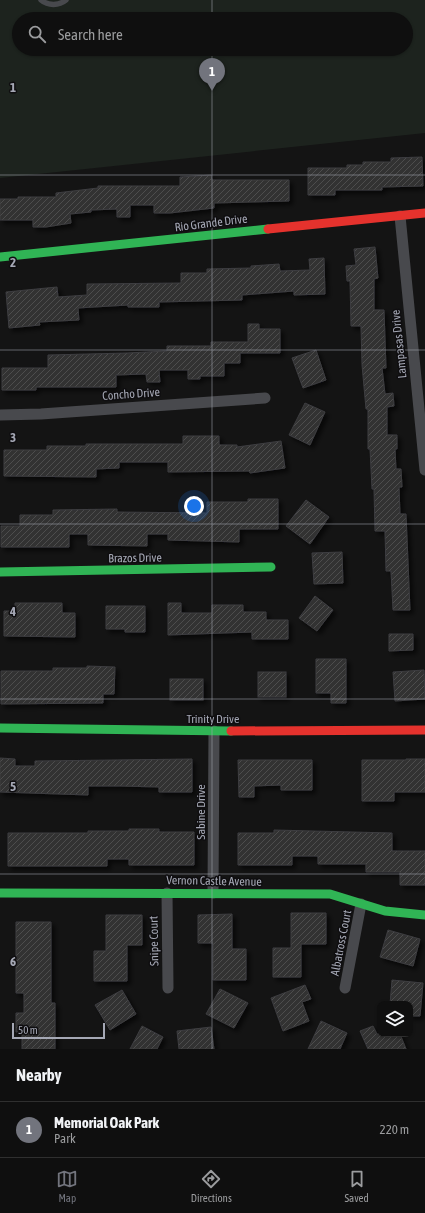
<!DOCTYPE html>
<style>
body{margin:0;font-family:"Asap Condensed",sans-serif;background:#181818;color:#f1f3f6}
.controls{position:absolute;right:12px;bottom:12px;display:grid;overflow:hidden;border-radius:8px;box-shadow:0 1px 3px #0004}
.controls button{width:36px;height:36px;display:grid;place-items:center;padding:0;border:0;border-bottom:1px solid #2f2f2f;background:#0f0f0f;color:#f1f3f6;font:20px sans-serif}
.scale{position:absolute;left:12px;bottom:10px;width:93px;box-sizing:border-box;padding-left:4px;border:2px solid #a5a8b5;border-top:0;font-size:11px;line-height:14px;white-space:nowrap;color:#a5a8b5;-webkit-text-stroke:3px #0f0e10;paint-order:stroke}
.you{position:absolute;left:194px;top:506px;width:14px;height:14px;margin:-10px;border:3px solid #fff;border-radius:50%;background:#1a73e8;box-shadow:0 0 0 6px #1a73e833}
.badge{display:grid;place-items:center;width:26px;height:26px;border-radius:50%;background:#72747d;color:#fff;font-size:13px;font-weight:700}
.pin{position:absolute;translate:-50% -33px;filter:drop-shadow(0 1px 2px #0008)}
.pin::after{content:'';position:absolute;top:21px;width:14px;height:12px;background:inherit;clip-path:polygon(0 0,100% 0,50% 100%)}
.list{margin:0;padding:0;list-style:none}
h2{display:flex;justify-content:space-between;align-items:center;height:52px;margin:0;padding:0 16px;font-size:17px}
h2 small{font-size:13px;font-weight:400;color:#9b9c9e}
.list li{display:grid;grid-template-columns:26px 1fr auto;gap:12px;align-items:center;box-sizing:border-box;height:56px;padding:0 16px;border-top:1px solid #2f2f2f}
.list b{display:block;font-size:15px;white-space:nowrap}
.list p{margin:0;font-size:13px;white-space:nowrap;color:#9b9c9e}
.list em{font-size:13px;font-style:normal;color:#9b9c9e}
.icon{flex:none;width:22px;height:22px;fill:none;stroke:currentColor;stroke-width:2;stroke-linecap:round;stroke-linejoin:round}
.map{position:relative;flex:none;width:425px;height:1049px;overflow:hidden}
.search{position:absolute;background:#0f0f0f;box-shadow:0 1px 3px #0004;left:12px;right:12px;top:12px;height:44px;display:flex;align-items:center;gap:10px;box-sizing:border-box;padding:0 14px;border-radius:22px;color:#9b9c9e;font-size:15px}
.sheet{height:108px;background:#0f0f0f}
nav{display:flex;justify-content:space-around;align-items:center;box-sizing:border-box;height:56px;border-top:1px solid #2f2f2f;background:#0f0f0f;font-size:11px;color:#9b9c9e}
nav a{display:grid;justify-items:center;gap:2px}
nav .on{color:#72747d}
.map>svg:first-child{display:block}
</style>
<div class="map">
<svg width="425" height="1049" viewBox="0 0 425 1049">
<defs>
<pattern id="building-hatch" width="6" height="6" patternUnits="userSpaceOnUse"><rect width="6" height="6" fill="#323233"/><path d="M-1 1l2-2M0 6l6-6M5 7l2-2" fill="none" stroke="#4d4d4e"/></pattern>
<filter id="shadow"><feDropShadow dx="3.5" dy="3.5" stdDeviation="2" flood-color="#0009"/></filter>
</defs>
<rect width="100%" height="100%" fill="#141414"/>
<path fill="#1d231e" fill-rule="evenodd" d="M0 0H425V133L0 178ZM19 19H406V49H19Z"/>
<g fill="url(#building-hatch)" stroke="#3d3d40" filter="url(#shadow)">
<path d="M422 157 423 186 382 187V190H335V195H308V168H347V165H363V162H391V158Z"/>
<path d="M211 175 212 180H289V201L214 203V208L170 213H154V205H130V217H117V209L91 210V212L70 214 71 223 46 227H33V220H0V199H18V197H56V193L98 188V186H180V177Z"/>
<path d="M375 247 378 278 374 279V310H384L386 368H382L385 394 393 393 394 406 387 407V435H397V449H395L396 469H401L402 487H399L400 514H406L410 610H393L391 571H386L385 531H375L374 489H372L370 449H368V409H366L362 365 361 326H351L350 281H347L346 266 356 265 354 249Z"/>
<path d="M324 258 325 294 294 295V291L242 295V300L159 302V307H128V305L78 308 79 320 39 322 40 325 9 328 6 292 57 287 58 297 87 295V284L181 283V273H207V269L251 268V266L279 264 280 271 310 270 309 259Z"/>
<path d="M248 324H259V329H280V353H240V363H224V376H200V379H188V370H159L160 382H147L146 374 116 375V387H36V390H2V368H48V355L127 353 167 351V346H211V342H248Z"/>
<path d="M316 350 326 380 303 388 292 358Z"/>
<path d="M305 403 325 412 310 445 289 435Z"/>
<path d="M183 436H219V445H237V447L281 441 285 468 250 473 249 471 168 472V462H119V468L96 469V477L4 476V450H47V446H86V444H183Z"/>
<path d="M248 499H278V529H239V542L168 540V534H147V546L88 545V534H69V547H1V526H20V515H53V510L117 509V512L207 513V502H248Z"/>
<path d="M306 500 329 517 310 544 286 526Z"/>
<path d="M342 552 343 583 314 584 312 553Z"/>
<path d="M315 596 333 610 317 631 299 618Z"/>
<path d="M15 603H62V613H75V637L4 636V611H15Z"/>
<path d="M168 603H181V613H212V605H243V612H266V620H288V639H252V632L168 635Z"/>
<path d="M106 606H145V632H125V629H106Z"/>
<path d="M389 634H413V650L389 651Z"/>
<path d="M316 659H346V703H331V693H316Z"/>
<path d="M87 666 115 667 114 694H103V703L1 704V671H53V668H87Z"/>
<path d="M424 670 425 699 395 701 393 672Z"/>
<rect x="258" y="672" width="28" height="25"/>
<rect x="170" y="679" width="33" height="21"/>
<path d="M0 758 15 759V766H35V761L192 759V792H159V787L120 786H88V795L0 792Z"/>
<path d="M406 759H425V792H394V801H362V760H406Z"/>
<path d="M238 760H312V790H281V785L254 786V797H239Z"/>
<path d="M129 829H159V832H194V865H129V859H107V866H8V833H88V831H129Z"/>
<path d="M274 830 392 833V851H425V885H400V872H366V864H318V856H292V865H238V833H274Z"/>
<path d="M291 913H326V944H301V977H273V948H291Z"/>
<path d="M232 914V949H246V980H213V943H198V915Z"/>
<path d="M106 915H142V945H127V981H94V951H106Z"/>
<path d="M16 922H51V1003H55V1049H22V1032H16V1013H24V993H16Z"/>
<path d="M388 930 420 939 413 966 380 957Z"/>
<path d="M392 980 423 983 420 1016H410V1004H390Z"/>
<path d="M305 985 311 999 302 1002 309 1021 283 1031 271 998Z"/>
<path d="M220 989 248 1003 234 1028 206 1014Z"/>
<path d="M122 990 136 1014 110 1030 95 1005Z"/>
<path d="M321 1021 347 1033 340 1049H308Z"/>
<path d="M142 1026 163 1037 157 1049H130Z"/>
<path d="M373 1026 377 1034H400L406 1049H368L360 1031Z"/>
<path d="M211 1027 214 1049H179L177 1031Z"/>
</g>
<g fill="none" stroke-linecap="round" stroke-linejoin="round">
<path stroke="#48494d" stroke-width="5.5" d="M41 0C48 6 59 6 66 0"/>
<g stroke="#48494d" stroke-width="11">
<path d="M400 216 425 470"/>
<path d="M0 415 41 414 265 398"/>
<path d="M167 893 168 988"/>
<path d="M213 893 214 731"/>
<path d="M345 988 361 904"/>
</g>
<g stroke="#30b455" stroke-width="9">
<path d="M0 257 268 229"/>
<path d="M0 572 271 567"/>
<path d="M0 728 231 731"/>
<path d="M0 893 330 894 385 911 425 915"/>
</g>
<g stroke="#e5322d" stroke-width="9">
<path d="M268 229 425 213"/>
<path d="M231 731 425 730"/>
</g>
</g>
<path fill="none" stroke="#a5a8b5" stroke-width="1" stroke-opacity="0.55" d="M212 0V19M212 49V1049M0 175H425M0 350H425M0 524H425M0 699H425M0 874H425"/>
<g text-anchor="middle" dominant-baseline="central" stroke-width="3" stroke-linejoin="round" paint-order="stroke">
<g font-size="12" fill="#a5a8b5" stroke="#0f0e10">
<text transform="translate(211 223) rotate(-7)">Rio Grande Drive</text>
<text transform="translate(399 344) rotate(-96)">Lampasas Drive</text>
<text transform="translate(131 394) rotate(-4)">Concho Drive</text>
<text transform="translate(135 558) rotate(-1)">Brazos Drive</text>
<text x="213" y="719">Trinity Drive</text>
<text transform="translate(201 812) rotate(-90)">Sabine Drive</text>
<text transform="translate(214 881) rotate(1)">Vernon Castle Avenue</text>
<text transform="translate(154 941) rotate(-91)">Snipe Court</text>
<text transform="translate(341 943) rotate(-79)">Albatross Court</text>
</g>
</g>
<g font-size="13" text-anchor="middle" font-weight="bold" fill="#a5a8b5" stroke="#0f0e10" stroke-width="3" stroke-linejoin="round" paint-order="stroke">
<text x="13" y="92">1</text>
<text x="13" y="267">2</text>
<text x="13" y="442">3</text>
<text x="13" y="616">4</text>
<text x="13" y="791">5</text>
<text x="13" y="966">6</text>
</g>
</svg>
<div class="controls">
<button><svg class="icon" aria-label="layers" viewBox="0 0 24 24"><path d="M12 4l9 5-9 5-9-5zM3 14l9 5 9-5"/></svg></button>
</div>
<div class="scale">50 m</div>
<div class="you"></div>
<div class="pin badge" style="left:212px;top:91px">1</div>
<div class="search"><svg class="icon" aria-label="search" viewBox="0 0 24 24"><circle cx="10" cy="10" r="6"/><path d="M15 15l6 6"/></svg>Search here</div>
</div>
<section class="sheet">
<h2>Nearby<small></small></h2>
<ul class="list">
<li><span class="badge">1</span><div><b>Memorial Oak Park</b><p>Park</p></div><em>220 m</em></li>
</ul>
</section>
<nav>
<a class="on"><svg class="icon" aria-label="map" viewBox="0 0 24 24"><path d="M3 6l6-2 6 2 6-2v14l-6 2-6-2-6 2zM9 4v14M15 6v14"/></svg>Map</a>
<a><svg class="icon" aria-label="directions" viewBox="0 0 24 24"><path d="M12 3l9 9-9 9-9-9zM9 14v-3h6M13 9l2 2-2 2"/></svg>Directions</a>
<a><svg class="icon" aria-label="saved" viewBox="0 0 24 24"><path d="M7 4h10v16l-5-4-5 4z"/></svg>Saved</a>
</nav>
